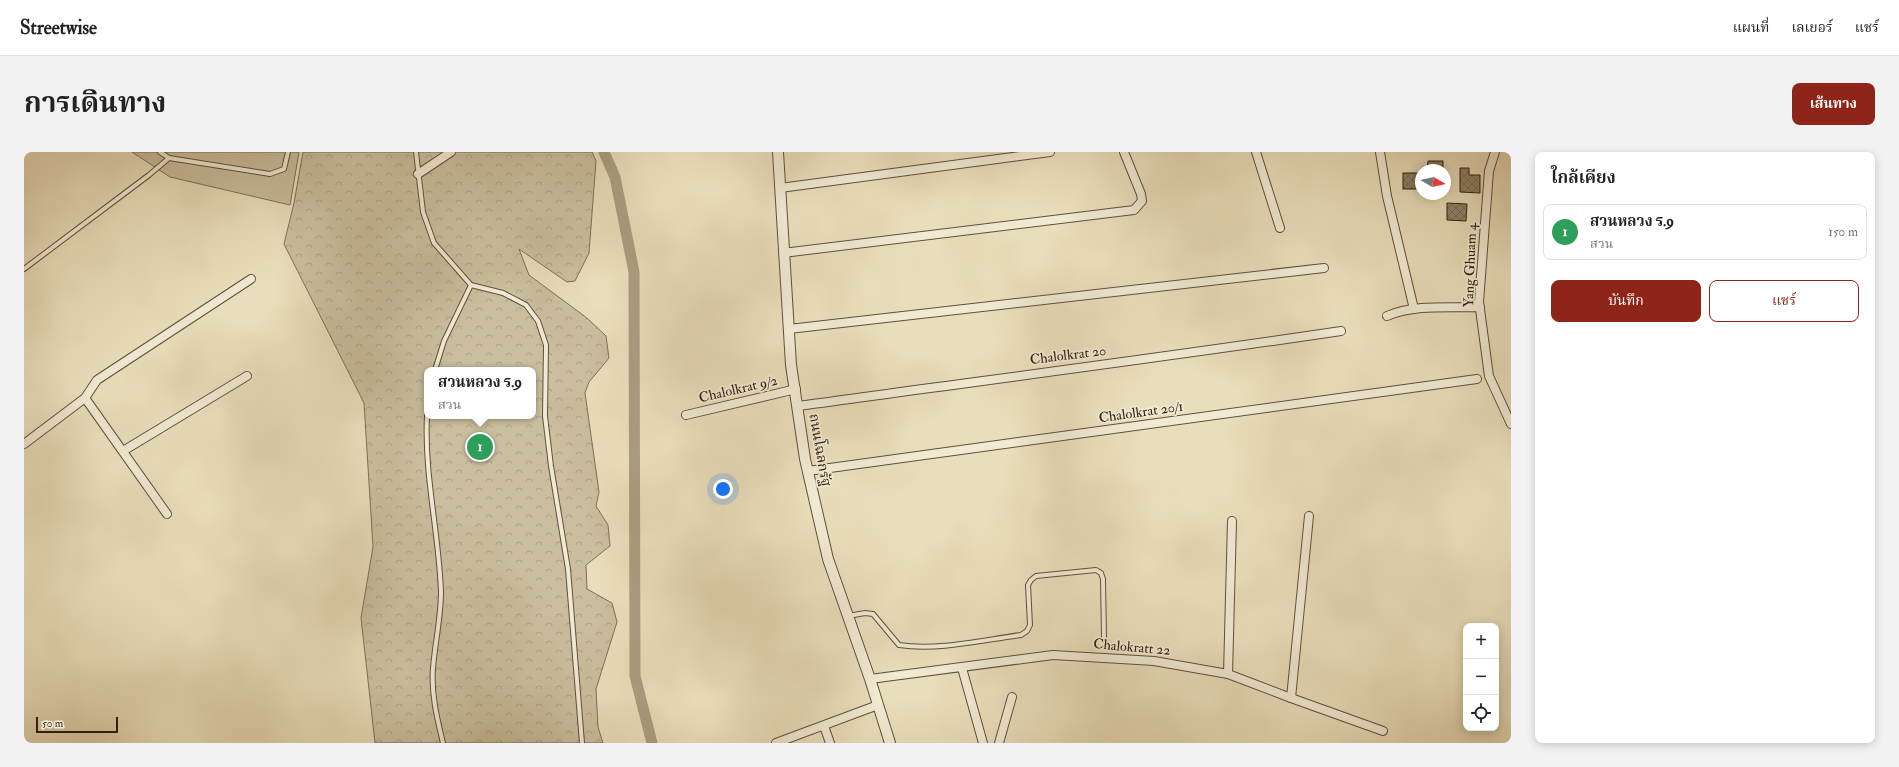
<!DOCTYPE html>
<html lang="th">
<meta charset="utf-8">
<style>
body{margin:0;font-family:"IM FELL Double Pica","Noto Serif Thai",serif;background:#f2f2f2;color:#222}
.controls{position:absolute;right:12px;bottom:12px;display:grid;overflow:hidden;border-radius:8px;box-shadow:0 2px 10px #0003}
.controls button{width:36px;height:36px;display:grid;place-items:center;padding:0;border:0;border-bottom:1px solid #e0e0e0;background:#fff;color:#222;font:20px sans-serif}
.compass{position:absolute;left:1391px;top:12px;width:36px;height:36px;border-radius:50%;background:#fff;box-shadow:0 2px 10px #0003;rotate:99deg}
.scale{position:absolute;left:12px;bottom:10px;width:82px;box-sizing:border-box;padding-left:4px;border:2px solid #302111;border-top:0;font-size:11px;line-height:14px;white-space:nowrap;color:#302111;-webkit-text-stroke:3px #f1ead3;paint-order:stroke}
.you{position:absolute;left:699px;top:337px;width:14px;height:14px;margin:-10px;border:3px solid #fff;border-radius:50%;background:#1a73e8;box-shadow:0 0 0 6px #1a73e833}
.badge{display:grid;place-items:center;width:26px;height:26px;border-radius:50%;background:#8f2418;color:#fff;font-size:13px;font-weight:700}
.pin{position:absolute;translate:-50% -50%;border:2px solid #fff;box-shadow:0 1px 4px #0006}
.popup{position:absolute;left:400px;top:215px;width:112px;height:52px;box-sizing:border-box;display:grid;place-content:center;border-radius:8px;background:#fff;filter:drop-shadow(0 1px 3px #0005);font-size:13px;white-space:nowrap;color:#767676}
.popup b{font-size:15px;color:#222}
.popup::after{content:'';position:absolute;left:50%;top:100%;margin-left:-8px;border:8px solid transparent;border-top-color:#fff}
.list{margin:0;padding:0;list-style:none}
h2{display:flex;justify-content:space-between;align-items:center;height:52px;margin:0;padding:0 16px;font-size:17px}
h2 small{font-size:13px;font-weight:400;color:#767676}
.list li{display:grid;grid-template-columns:26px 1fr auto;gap:12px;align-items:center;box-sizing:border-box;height:56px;margin:0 8px 8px;padding:0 8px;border:1px solid #e0e0e0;border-radius:8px}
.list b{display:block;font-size:15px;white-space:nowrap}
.list p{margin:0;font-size:13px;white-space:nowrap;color:#767676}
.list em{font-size:13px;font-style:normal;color:#767676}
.actions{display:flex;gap:8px;padding:12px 16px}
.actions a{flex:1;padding:9px 0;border:1px solid #8f2418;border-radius:8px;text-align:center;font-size:14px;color:#8f2418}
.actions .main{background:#8f2418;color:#fff}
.icon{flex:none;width:22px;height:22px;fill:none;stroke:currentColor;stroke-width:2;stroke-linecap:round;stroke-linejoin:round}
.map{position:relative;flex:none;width:1487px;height:591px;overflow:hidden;border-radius:8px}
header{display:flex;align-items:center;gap:24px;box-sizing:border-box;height:56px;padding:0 20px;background:#fff;border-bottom:1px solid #e0e0e0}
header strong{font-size:19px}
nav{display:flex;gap:22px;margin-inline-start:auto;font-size:14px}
.intro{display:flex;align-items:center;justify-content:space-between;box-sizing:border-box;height:96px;padding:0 24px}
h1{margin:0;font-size:28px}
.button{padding:10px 18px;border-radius:8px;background:#8f2418;color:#fff;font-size:14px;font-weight:700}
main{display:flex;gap:24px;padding:0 24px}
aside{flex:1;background:#fff;border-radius:8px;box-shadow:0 2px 10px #0003}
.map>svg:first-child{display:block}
</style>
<header>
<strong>Streetwise</strong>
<nav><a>แผนที่</a><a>เลเยอร์</a><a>แชร์</a></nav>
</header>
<div class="intro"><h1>การเดินทาง</h1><a class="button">เส้นทาง</a></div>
<main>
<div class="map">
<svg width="1487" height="591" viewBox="0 0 1487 591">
<defs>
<pattern id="park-crowns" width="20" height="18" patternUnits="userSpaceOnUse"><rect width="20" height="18" fill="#cabe9e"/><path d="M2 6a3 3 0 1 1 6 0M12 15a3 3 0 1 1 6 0" fill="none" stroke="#aea387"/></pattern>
<pattern id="building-cross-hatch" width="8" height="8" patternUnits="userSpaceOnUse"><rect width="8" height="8" fill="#908369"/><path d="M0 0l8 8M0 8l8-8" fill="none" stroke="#766b55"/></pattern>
</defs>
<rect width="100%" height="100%" fill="#e9debb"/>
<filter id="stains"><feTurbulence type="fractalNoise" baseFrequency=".005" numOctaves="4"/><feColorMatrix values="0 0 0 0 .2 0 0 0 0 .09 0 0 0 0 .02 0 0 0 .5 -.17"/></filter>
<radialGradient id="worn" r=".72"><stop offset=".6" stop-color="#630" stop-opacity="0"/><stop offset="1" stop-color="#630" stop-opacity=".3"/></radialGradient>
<path fill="#cabe9e" stroke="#7d7058" d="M108 0H275L266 53 146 25Z"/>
<path fill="url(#park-crowns)" stroke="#7d7058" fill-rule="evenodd" d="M279 0H568L572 9 565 101 551 129 543 130 495 97 505 123 563 166 582 184 585 206 565 230 561 241 575 340 572 354 584 373 586 394 562 413 563 437 588 451 593 470 572 537 574 575 579 591H351L337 466 349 395 340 251 260 92 270 51ZM403 218H509V264H403Z"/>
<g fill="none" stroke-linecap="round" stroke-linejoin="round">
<path stroke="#aa9e81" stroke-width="11" d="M580 0 591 25 610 120 611 524 628 591"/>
</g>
<g fill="url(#building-cross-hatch)" stroke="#302111">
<path d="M1404 9H1419V18H1403Z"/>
<path d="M1436 16H1445V23H1456V41L1436 40Z"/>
<rect x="1379" y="21" width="18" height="16"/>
<path d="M1423 51 1443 52 1442 69 1423 68Z"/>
</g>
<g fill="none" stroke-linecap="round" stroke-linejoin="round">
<g stroke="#5e503c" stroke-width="6">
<g id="service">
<path d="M136 0 145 6 246 22 260 17 264 0"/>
<path d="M392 0 399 60 410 91 447 133 479 141 502 153 514 169 522 193 521 264 527 314 544 417 558 591"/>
<path d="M0 117 125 23 145 6"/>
<path d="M411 218 420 189 447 133"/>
<path d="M403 264C400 323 415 381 417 440 417 465 411 491 409 516 407 542 413 566 419 591"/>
<path d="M824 464 841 461 849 462 875 493C914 499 958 488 997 483L1003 479 1006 473 1004 433 1007 428 1012 424 1072 418 1077 421 1079 427 1080 486"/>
</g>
</g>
<g stroke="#5e503c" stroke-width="10">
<g id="minor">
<path d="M1232 0 1256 76"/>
<path d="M1356 0 1363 44 1390 157"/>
<path d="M1471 0 1465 19 1455 150 1465 224 1487 272"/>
<path d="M394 22 427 0"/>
<path d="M756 36 1026 0"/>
<path d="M759 101 1110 58 1118 49 1117 42 1100 0"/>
<path d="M1363 164C1391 152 1426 156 1456 155"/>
<path d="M765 177 1300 116"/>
<path d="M61 246 143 362"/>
<path d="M774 254C955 229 1136 206 1317 179"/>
<path d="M662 263 772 237"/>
<path d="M0 292 61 246 73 228 227 127"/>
<path d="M99 299 223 224"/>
<path d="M784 319 1453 227"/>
<path d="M938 516 959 591"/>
<path d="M1204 522 1208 369"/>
<path d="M846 527 1029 503 1130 509 1204 522 1267 546 1359 579"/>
<path d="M1267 546 1285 364"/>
<path d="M800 574 806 591"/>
<path d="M752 591 854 553"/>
<path d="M975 591 988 545"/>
</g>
</g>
<g stroke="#5e503c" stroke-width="12">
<path id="tertiary" d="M754 0 767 213 781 307 804 407 846 527 866 591"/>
</g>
<use href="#service" stroke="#f1ead3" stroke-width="4"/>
<use href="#minor" stroke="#f1ead3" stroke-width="8"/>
<use href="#tertiary" stroke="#f1ead3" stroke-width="10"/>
</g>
<g text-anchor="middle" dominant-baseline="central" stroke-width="3.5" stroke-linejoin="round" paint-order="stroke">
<g font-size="14" fill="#302111" stroke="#f1ead3">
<text transform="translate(1446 113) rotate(-88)">Yang Ghuam 4</text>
<text transform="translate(1044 203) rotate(-7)">Chalolkrat 20</text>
<text transform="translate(714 237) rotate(-13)">Chalolkrat 9/2</text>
<text transform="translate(1117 260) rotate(-8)">Chalolkrat 20/1</text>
<text transform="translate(796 298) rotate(80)">ถนนโฉลกรัฐ</text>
<text transform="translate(1108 495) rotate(5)">Chalokratt 22</text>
</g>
</g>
<rect width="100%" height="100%" filter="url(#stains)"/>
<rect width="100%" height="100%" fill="url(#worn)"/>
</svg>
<div class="controls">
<button>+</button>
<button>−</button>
<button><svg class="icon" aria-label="locate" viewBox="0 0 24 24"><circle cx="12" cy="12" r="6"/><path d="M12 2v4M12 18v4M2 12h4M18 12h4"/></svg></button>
</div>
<svg class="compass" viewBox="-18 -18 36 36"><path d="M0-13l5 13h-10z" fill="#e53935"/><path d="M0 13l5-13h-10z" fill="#767676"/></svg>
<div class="scale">50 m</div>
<div class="you"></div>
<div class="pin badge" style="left:456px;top:295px;background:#2e9e5b">1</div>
<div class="popup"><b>สวนหลวง ร.9</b>สวน</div>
</div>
<aside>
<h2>ใกล้เคียง<small></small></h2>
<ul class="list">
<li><span class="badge" style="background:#2e9e5b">1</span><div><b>สวนหลวง ร.9</b><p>สวน</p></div><em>150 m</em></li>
</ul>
<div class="actions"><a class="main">บันทึก</a><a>แชร์</a></div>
</aside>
</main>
